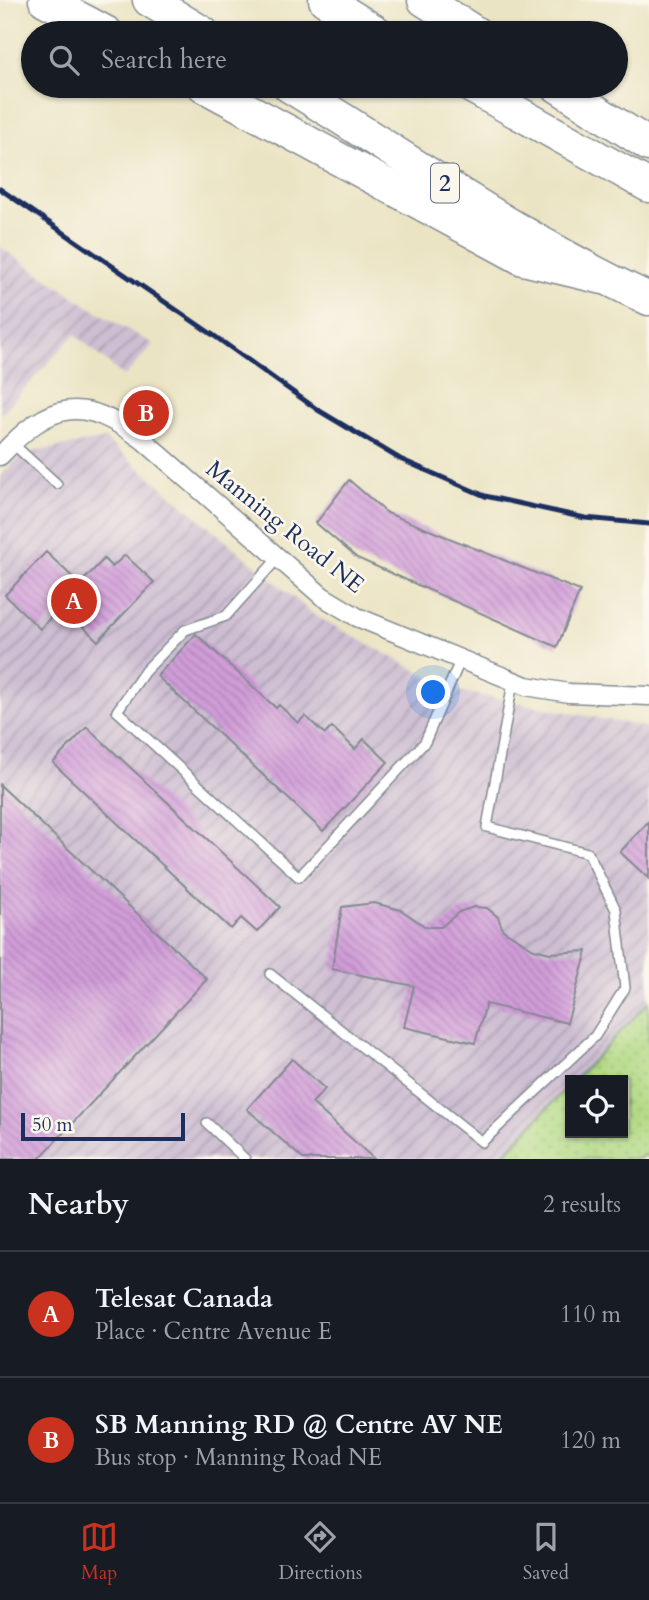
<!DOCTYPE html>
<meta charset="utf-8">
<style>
body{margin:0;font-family:Cardo,serif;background:#242831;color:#f1f3f6}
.controls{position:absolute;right:21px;bottom:21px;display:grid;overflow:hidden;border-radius:0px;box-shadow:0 2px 5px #0004}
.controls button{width:63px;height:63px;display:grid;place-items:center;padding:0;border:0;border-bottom:2px solid #363941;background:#171b24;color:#f1f3f6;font:35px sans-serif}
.scale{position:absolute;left:21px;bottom:18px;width:164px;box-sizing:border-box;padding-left:7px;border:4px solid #1b2f5e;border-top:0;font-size:19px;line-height:24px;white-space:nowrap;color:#1b2f5e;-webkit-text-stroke:5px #fbf7ec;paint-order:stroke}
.you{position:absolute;left:434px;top:693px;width:24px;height:24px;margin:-18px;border:5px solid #fff;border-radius:50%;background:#1a73e8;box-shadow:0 0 0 10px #1a73e833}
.badge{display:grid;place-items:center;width:46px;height:46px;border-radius:50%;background:#c8321e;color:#fff;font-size:23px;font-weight:700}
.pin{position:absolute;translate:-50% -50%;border:4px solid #fff;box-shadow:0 2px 7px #0006}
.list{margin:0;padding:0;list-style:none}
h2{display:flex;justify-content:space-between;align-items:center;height:91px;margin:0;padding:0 28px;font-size:30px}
h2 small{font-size:23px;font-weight:400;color:#9ea1a6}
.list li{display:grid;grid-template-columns:46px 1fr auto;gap:21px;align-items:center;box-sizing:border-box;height:126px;padding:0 28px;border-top:2px solid #363941}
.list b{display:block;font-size:26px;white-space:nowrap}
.list p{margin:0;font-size:23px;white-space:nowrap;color:#9ea1a6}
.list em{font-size:23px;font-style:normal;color:#9ea1a6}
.icon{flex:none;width:38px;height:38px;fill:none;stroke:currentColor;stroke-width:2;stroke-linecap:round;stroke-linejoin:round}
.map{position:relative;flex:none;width:649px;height:1159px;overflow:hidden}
.search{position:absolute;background:#171b24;box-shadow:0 2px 5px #0004;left:21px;right:21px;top:21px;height:77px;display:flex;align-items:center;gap:18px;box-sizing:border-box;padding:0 24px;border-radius:38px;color:#9ea1a6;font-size:26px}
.sheet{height:343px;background:#171b24}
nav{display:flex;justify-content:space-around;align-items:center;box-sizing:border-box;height:98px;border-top:2px solid #363941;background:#171b24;font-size:19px;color:#9ea1a6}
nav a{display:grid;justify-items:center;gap:4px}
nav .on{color:#c8321e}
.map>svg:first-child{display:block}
</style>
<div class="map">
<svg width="649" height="1159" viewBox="0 0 649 1159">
<defs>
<pattern id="industrial-furrows" width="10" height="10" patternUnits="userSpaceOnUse" patternTransform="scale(1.75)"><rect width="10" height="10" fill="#cebed2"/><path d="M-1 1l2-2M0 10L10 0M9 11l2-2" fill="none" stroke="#a69bae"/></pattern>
<pattern id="park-dots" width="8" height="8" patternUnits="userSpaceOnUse" patternTransform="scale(1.75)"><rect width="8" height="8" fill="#b2d984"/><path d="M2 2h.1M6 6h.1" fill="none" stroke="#98bb74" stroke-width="1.8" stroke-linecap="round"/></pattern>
<pattern id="building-back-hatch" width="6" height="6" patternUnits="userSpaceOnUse" patternTransform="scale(1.75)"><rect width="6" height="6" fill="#d29dd9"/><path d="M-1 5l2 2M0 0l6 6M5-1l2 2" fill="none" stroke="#aa80b3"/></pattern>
</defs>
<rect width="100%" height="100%" fill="#fbf7ec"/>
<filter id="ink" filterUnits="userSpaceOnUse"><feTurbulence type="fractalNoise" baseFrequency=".0143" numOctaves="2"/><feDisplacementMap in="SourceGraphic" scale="14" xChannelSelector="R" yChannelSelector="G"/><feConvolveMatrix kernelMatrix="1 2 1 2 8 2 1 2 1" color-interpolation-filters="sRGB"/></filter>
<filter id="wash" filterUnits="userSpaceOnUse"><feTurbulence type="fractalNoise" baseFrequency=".00686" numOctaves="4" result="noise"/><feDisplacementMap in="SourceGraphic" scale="28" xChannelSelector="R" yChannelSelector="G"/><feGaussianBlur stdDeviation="1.57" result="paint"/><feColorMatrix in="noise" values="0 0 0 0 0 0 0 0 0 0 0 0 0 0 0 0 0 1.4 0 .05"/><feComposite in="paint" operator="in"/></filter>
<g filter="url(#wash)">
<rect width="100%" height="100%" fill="#ebe4c4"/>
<g fill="url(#industrial-furrows)">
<path d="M0 247 96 311 153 344 124 377 75 334 0 415Z"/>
<path d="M105 439 314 615 453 690 649 728V821L620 852 649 879V1002L574 1080H570V1084L499 1159H0V477L21 454Z"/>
</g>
<path fill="url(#park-dots)" stroke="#668471" stroke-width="2" d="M649 1002V1157L643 1155 640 1159H499L570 1084V1133H623V1080H574Z"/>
<g id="blocks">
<g fill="url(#building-back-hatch)">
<path d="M349 480 387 513 580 591 557 647 357 558 316 523Z"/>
<path d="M46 552 80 584 104 559 112 567 125 555 154 582 98 641 61 606 40 629 5 595Z"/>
<path d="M196 634 276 708 279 705 298 723 305 716 325 734 332 727 355 749 364 739 388 762 323 831 157 676Z"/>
<path d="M87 727 280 907 257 932 241 918 231 929 53 763Z"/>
<path d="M0 785 207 979 39 1159H0Z"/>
<path d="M649 821V879L620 852Z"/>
<path d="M374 903 401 910 426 927H441L459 912 474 907 487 908 498 917 503 930 534 949 550 953 587 951 567 1023 486 1004 475 1043 404 1027 414 986 332 969 342 907Z"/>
<path d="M292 1059 325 1089 312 1103 374 1159H303L247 1109Z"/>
</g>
</g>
</g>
<g filter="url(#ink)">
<use href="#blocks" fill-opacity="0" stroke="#838a91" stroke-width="2"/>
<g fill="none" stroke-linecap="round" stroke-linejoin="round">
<g stroke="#838a91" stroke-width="12">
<g id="service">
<path d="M12 443 57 484"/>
<path d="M278 558 226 616 185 630 145 671 117 711 299 877 425 742 460 661"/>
<path d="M270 974 482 1142 595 1036 625 988 616 910 588 853 487 827 513 682"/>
<path d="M207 1123 245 1159"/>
</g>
</g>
<g stroke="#838a91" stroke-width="21">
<path id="minor" d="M0 456C51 401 82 395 143 440L322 596 357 617 526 686 569 693 649 696"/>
</g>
<g stroke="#838a91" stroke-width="35">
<g id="motorway">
<path d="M45 0 107 33"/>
<path d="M149 0 203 33"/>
<path d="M325 0 378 33"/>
<path d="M424 0 476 33"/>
<path d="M204 86 523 259 603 278"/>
<path d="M289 86C408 158 523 241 649 299"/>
<path d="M470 86 649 186"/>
<path d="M557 86 649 145"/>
</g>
</g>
<use href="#service" stroke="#fff" stroke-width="9"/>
<use href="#minor" stroke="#fff" stroke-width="18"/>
<use href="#motorway" stroke="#fff" stroke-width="32"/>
<path stroke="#1b2f5e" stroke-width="5" d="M0 189 213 335 318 410 400 459 485 496 585 518 649 524"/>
</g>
</g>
<g text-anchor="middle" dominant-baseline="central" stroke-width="5" stroke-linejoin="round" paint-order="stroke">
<rect fill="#fbf7ec" stroke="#5e6b89" stroke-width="2" x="431" y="163.5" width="28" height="39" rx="5"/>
<g font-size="23" font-weight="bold" fill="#1b2f5e">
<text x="445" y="183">2</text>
</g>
<g font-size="24" fill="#1b2f5e" stroke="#fbf7ec">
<text transform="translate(285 527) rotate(39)">Manning Road NE</text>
</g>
</g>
</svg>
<div class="controls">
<button><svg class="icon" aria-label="locate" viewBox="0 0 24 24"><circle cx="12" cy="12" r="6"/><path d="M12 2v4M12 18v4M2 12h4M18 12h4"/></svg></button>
</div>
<div class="scale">50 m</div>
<div class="you"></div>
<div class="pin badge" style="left:74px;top:601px">A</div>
<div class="pin badge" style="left:146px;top:413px">B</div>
<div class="search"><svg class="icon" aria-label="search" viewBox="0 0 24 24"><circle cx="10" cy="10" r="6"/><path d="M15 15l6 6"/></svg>Search here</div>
</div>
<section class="sheet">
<h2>Nearby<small>2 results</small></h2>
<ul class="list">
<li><span class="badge">A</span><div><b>Telesat Canada</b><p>Place · Centre Avenue E</p></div><em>110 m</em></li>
<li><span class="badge">B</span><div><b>SB Manning RD @ Centre AV NE</b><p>Bus stop · Manning Road NE</p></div><em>120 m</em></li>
</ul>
</section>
<nav>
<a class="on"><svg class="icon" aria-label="map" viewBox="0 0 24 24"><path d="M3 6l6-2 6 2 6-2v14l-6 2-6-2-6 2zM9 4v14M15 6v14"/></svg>Map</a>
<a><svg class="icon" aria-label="directions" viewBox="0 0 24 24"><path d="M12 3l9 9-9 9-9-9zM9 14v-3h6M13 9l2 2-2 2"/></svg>Directions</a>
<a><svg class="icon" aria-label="saved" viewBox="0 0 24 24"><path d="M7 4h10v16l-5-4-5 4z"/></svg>Saved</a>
</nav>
